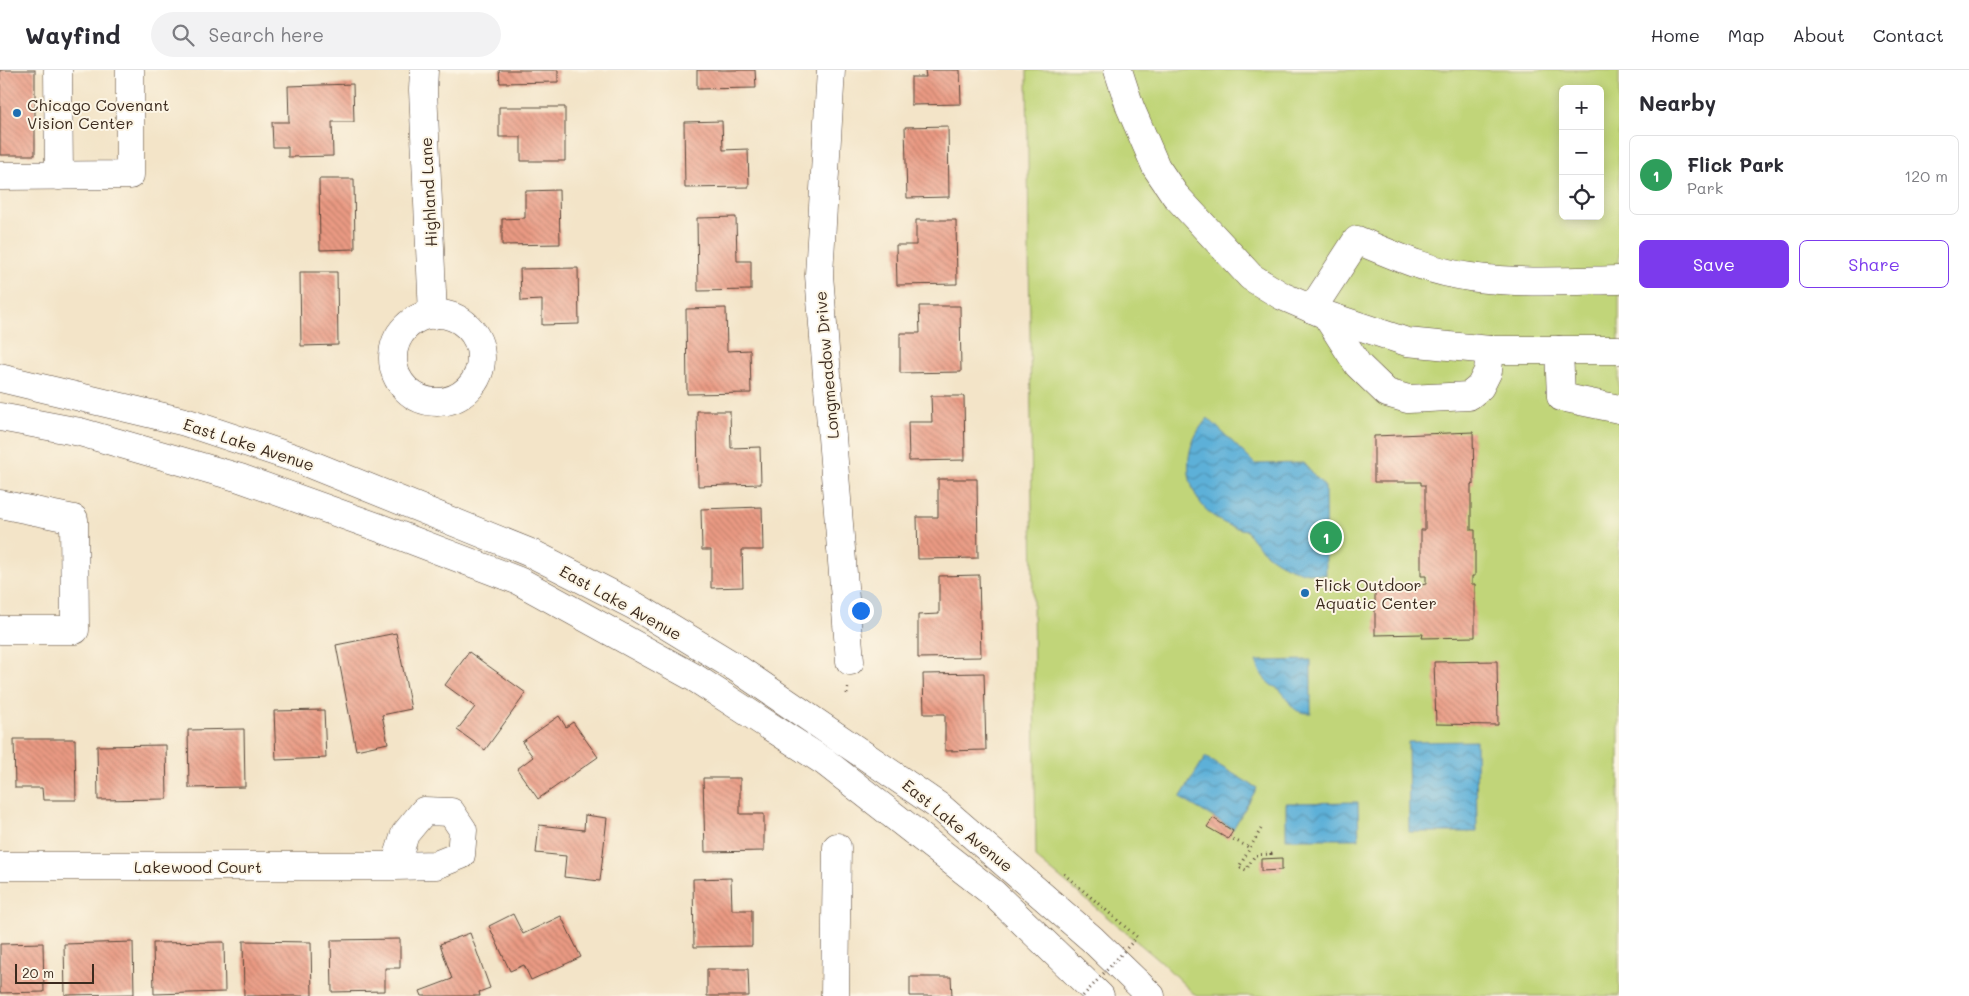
<!DOCTYPE html>
<meta charset="utf-8">
<style>
body{margin:0;font-family:Mali,sans-serif;background:#f2f2f3;color:#2b2b33}
.controls{position:absolute;right:15px;top:15px;display:grid;overflow:hidden;border-radius:8px;box-shadow:0 2px 12px #0003}
.controls button{width:45px;height:45px;display:grid;place-items:center;padding:0;border:0;border-bottom:1px solid #e1e1e2;background:#fff;color:#2b2b33;font:25px sans-serif}
.scale{position:absolute;left:15px;bottom:12px;width:79px;box-sizing:border-box;padding-left:5px;border:2px solid #3b2a1e;border-top:0;font-size:14px;line-height:18px;white-space:nowrap;color:#3b2a1e;-webkit-text-stroke:4px #fcf5e5;paint-order:stroke}
.you{position:absolute;left:860px;top:540px;width:18px;height:18px;margin:-12px;border:4px solid #fff;border-radius:50%;background:#1a73e8;box-shadow:0 0 0 8px #1a73e833}
.badge{display:grid;place-items:center;width:32px;height:32px;border-radius:50%;background:#7c3aed;color:#fff;font-size:16px;font-weight:700}
.pin{position:absolute;translate:-50% -50%;border:2px solid #fff;box-shadow:0 1px 5px #0006}
.list{margin:0;padding:0;list-style:none}
h2{display:flex;justify-content:space-between;align-items:center;height:65px;margin:0;padding:0 20px;font-size:21px}
h2 small{font-size:16px;font-weight:400;color:#7c7c81}
.list li{display:grid;grid-template-columns:32px 1fr auto;gap:15px;align-items:center;box-sizing:border-box;height:80px;margin:0 10px 10px;padding:0 10px;border:1px solid #e1e1e2;border-radius:8px}
.list b{display:block;font-size:19px;white-space:nowrap}
.list p{margin:0;font-size:16px;white-space:nowrap;color:#7c7c81}
.list em{font-size:16px;font-style:normal;color:#7c7c81}
.actions{display:flex;gap:10px;padding:15px 20px}
.actions a{flex:1;padding:11px 0;border:1px solid #7c3aed;border-radius:8px;text-align:center;font-size:18px;color:#7c3aed}
.actions .main{background:#7c3aed;color:#fff}
.icon{flex:none;width:28px;height:28px;fill:none;stroke:currentColor;stroke-width:2;stroke-linecap:round;stroke-linejoin:round}
.map{position:relative;flex:none;width:1619px;height:926px;overflow:hidden}
header{display:flex;align-items:center;gap:30px;box-sizing:border-box;height:70px;padding:0 25px;background:#fff;border-bottom:1px solid #e1e1e2}
header strong{font-size:24px}
nav{display:flex;gap:28px;margin-inline-start:auto;font-size:18px}
.search{width:350px;height:45px;background:#f2f2f3;display:flex;align-items:center;gap:12px;box-sizing:border-box;padding:0 18px;border-radius:28px;color:#7c7c81;font-size:19px}
main{display:flex}
aside{flex:1;background:#fff}
.map>svg:first-child{display:block}
</style>
<header>
<strong>Wayfind</strong>
<div class="search"><svg class="icon" aria-label="search" viewBox="0 0 24 24"><circle cx="10" cy="10" r="6"/><path d="M15 15l6 6"/></svg>Search here</div>
<nav><a>Home</a><a>Map</a><a>About</a><a>Contact</a></nav>
</header>
<main>
<div class="map">
<svg width="1619" height="926" viewBox="0 0 1619 926">
<defs>
<pattern id="water-waves" width="16" height="10" patternUnits="userSpaceOnUse" patternTransform="scale(1.25)"><rect width="16" height="10" fill="#5db0d8"/><path d="M0 5q4-4 8 0t8 0" fill="none" stroke="#4e8faf"/></pattern>
<pattern id="building-back-hatch" width="6" height="6" patternUnits="userSpaceOnUse" patternTransform="scale(1.25)"><rect width="6" height="6" fill="#ea9a83"/><path d="M-1 5l2 2M0 0l6 6M5-1l2 2" fill="none" stroke="#bf7e6b"/></pattern>
</defs>
<rect width="100%" height="100%" fill="#fcf5e5"/>
<filter id="ink" filterUnits="userSpaceOnUse"><feTurbulence type="fractalNoise" baseFrequency=".02" numOctaves="2"/><feDisplacementMap in="SourceGraphic" scale="10" xChannelSelector="R" yChannelSelector="G"/><feConvolveMatrix kernelMatrix="1 2 1 2 8 2 1 2 1" color-interpolation-filters="sRGB"/></filter>
<filter id="wash" filterUnits="userSpaceOnUse"><feTurbulence type="fractalNoise" baseFrequency=".0096" numOctaves="4" result="noise"/><feDisplacementMap in="SourceGraphic" scale="20" xChannelSelector="R" yChannelSelector="G"/><feGaussianBlur stdDeviation="1.12" result="paint"/><feColorMatrix in="noise" values="0 0 0 0 0 0 0 0 0 0 0 0 0 0 0 0 0 1.4 0 .05"/><feComposite in="paint" operator="in"/></filter>
<g filter="url(#wash)">
<rect width="100%" height="100%" fill="#f3e4c8"/>
<path fill="#c1d579" stroke="#7e804c" fill-rule="evenodd" d="M1027 0H1619V926H1196L1159 890 1036 788ZM1563 19H1600V146H1563Z"/>
<g fill="url(#water-waves)" stroke="#4c6d7b">
<path d="M1208 348 1255 394 1303 393 1325 417 1326 505C1293 504 1264 489 1246 460 1190 451 1170 388 1208 348Z"/>
<path d="M1311 590V643C1291 644 1291 632 1281 621 1279 618 1274 617 1271 615 1263 609 1259 600 1256 591Z"/>
<path d="M1476 671 1477 762H1409L1408 672Z"/>
<path d="M1205 687 1257 718 1233 759 1180 728Z"/>
<path d="M1358 732 1359 769H1286V733Z"/>
</g>
<g id="blocks">
<g fill="url(#building-back-hatch)">
<rect x="0" y="0" width="35" height="85"/>
<path d="M499 0H558V12L500 13Z"/>
<path d="M697 0H755L756 18 697 19Z"/>
<path d="M925 0H960L961 34 911 35V7H926Z"/>
<path d="M353 14 354 52H332L333 86 288 87V77H273L272 52H289L288 16Z"/>
<path d="M499 37H565V91H521V67H499Z"/>
<path d="M722 51 723 80 748 79 749 117 685 118 684 52Z"/>
<path d="M948 56 949 127 907 128 905 57Z"/>
<path d="M319 109H354L355 179 320 180Z"/>
<path d="M559 120 560 174 502 175V149L525 148V121Z"/>
<path d="M736 147 737 191H751V220L698 221 697 148Z"/>
<path d="M916 150H956L957 214 897 215 896 175H916Z"/>
<path d="M578 198 579 254 542 255V230L521 231 520 199Z"/>
<path d="M300 202H337L338 275 301 276Z"/>
<path d="M919 236H960L961 302 900 303V263H920Z"/>
<path d="M726 238 727 281 750 280 751 323 687 324 686 239Z"/>
<path d="M931 326H964L965 390 909 391 908 352H932Z"/>
<path d="M697 341H730L731 378 760 377 761 414 698 416Z"/>
<path d="M1473 362 1474 415 1471 414V460H1475V506H1472V514H1475V567L1422 568 1423 564 1375 565V518L1421 517V515L1426 514V506H1421V460H1425V415H1421V412H1374V366Z"/>
<path d="M938 409H977L978 488 918 489 917 447H938Z"/>
<path d="M762 437 763 480H742L743 517 711 518V480H702L701 439Z"/>
<path d="M979 505 981 587 918 588V545L939 544V506Z"/>
<path d="M396 563 411 639 382 645 388 673 356 680 336 575Z"/>
<path d="M469 582 526 623 485 680 457 660 475 637 445 615Z"/>
<path d="M1497 591 1498 655 1436 654 1434 592Z"/>
<path d="M984 603 986 680 945 681V644H924L923 604Z"/>
<path d="M324 640 326 688 276 690 274 641Z"/>
<path d="M559 646 566 657 573 652 598 687 538 729 517 699 533 687 522 672Z"/>
<path d="M244 659 245 717 189 718 188 660Z"/>
<path d="M14 669H75L76 730H43L42 718H15Z"/>
<path d="M166 675 167 729 98 730 97 676Z"/>
<path d="M703 708H740V744H764V781L705 782Z"/>
<path d="M585 745 607 748 600 811 564 807 566 786 536 783 539 755 584 760Z"/>
<path d="M1213 748 1233 761 1228 769 1207 757Z"/>
<path d="M1282 788V800L1261 801V789Z"/>
<path d="M731 808 732 840H752V876L694 877 693 809Z"/>
<path d="M513 844 523 864 561 846 581 887 531 910 524 895 510 901 489 856Z"/>
<path d="M470 863 490 918 479 922 480 926H422L420 921 452 909 440 874Z"/>
<path d="M400 869V898H385V921L332 922 331 870Z"/>
<path d="M243 871 311 872 312 926H244Z"/>
<path d="M133 872 134 924 65 925 64 874Z"/>
<path d="M224 872 225 922 154 924 153 873Z"/>
<path d="M43 873 44 922 0 923V874Z"/>
<path d="M707 899H748L749 926H707Z"/>
<path d="M910 907H951L952 926H910Z"/>
</g>
</g>
</g>
<g filter="url(#ink)">
<use href="#blocks" fill-opacity="0" stroke="#574638" stroke-width="1"/>
<g fill="none" stroke-linecap="round" stroke-linejoin="round">
<g stroke="#574638" stroke-width="29">
<g id="minor">
<path d="M58 0 59 106"/>
<path d="M424 0 423 20 433 245"/>
<path d="M831 0 819 205 850 591"/>
<path d="M1118 0 1130 37 1156 97 1175 125 1251 207 1282 226 1326 245 1407 272 1490 280H1619"/>
<path d="M0 106 130 105V0"/>
<path d="M1312 239 1357 170C1393 185 1430 202 1470 207 1519 214 1569 211 1619 210"/>
<circle cx="437" cy="288" r="44"/>
<path d="M1326 245 1358 295 1387 323 1408 329 1469 326 1480 317 1488 301 1490 280"/>
<path d="M1559 280 1561 327 1619 339"/>
<path d="M0 434 74 449 75 560H0"/>
<path d="M0 796H395L436 795 461 785 463 760 451 742 424 741 405 764 395 796"/>
<path d="M835 926 837 777"/>
</g>
</g>
<g stroke="#574638" stroke-width="29">
<g id="major">
<path d="M0 308 185 352 300 390 533 484 635 536 735 597 940 737 1092 869 1151 926"/>
<path d="M0 347 80 362 240 408 380 458 519 511 695 608 825 692 994 824 1100 926"/>
</g>
</g>
<g stroke="#574638" stroke-width="3" stroke-dasharray="1 4" stroke-linecap="butt">
<path d="M847 624 848 616"/>
<path d="M1261 759 1239 797 1246 800 1255 785 1271 784V789"/>
<path d="M1229 767 1250 778"/>
<path d="M1064 804 1137 867"/>
</g>
<use href="#minor" stroke="#fff" stroke-width="28"/>
<use href="#major" stroke="#fff" stroke-width="28"/>
<path stroke="#574638" stroke-width="3" stroke-dasharray="1 4" stroke-linecap="butt" d="M1083 926 1137 867"/>
</g>
</g>
<g fill="#1f6fb2" stroke="#fcf5e5" stroke-width="2">
<circle cx="17" cy="43" r="5"/>
<circle cx="1305" cy="523" r="5"/>
</g>
<g text-anchor="middle" dominant-baseline="central" stroke-width="4" stroke-linejoin="round" paint-order="stroke">
<g font-size="16" fill="#3b2a1e" stroke="#fcf5e5" text-anchor="start">
<text x="27" y="34">Chicago Covenant<tspan x="27" dy="18">Vision Center</tspan></text>
<text x="1315" y="514">Flick Outdoor<tspan x="1315" dy="18">Aquatic Center</tspan></text>
</g>
<g font-size="16" fill="#3b2a1e" stroke="#fcf5e5">
<text transform="translate(428 122) rotate(-93)">Highland Lane</text>
<text transform="translate(826 295) rotate(-95)">Longmeadow Drive</text>
<text transform="translate(249 374) rotate(18)">East Lake Avenue</text>
<text transform="translate(621 532) rotate(29)">East Lake Avenue</text>
<text transform="translate(958 755) rotate(39)">East Lake Avenue</text>
<text x="198" y="796">Lakewood Court</text>
</g>
</g>
</svg>
<div class="controls">
<button>+</button>
<button>−</button>
<button><svg class="icon" aria-label="locate" viewBox="0 0 24 24"><circle cx="12" cy="12" r="6"/><path d="M12 2v4M12 18v4M2 12h4M18 12h4"/></svg></button>
</div>
<div class="scale">20 m</div>
<div class="you"></div>
<div class="pin badge" style="left:1326px;top:467px;background:#2e9e5b">1</div>
</div>
<aside>
<h2>Nearby<small></small></h2>
<ul class="list">
<li><span class="badge" style="background:#2e9e5b">1</span><div><b>Flick Park</b><p>Park</p></div><em>120 m</em></li>
</ul>
<div class="actions"><a class="main">Save</a><a>Share</a></div>
</aside>
</main>
